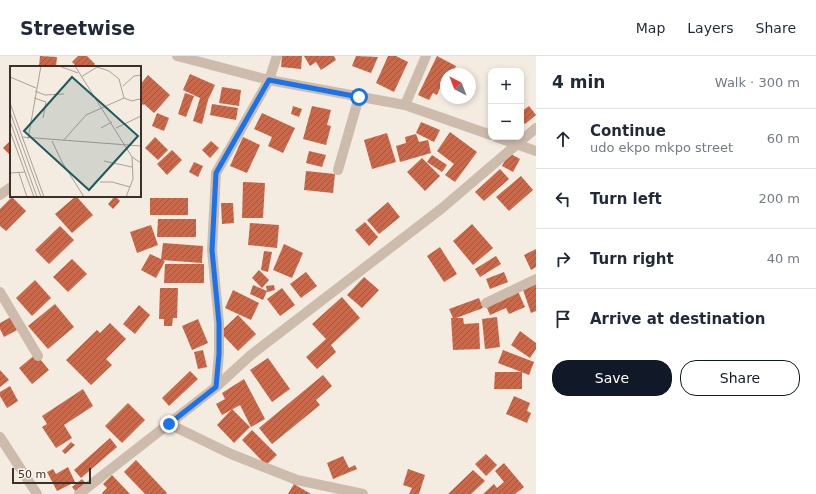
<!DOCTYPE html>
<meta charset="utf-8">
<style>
body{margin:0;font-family:"DejaVu Sans",sans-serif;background:#f6f6f7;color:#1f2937}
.controls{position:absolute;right:12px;top:12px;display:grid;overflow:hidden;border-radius:8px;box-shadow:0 2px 6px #0003}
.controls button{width:36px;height:36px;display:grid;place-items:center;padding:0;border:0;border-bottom:1px solid #e0e1e3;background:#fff;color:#1f2937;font:20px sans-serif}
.compass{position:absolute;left:440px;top:12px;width:36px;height:36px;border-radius:50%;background:#fff;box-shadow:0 2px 6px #0003;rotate:318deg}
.scale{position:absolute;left:12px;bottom:10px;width:79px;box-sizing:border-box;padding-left:4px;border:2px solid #3b302b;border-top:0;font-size:11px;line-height:14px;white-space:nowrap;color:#3b302b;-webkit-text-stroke:3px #fbf5ee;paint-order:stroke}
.stop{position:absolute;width:12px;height:12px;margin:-9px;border:3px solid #1a73e8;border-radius:50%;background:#fff}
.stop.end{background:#1a73e8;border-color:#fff;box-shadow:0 1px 4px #0008}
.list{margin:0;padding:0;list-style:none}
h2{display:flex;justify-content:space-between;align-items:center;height:52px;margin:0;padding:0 16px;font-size:17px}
h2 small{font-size:13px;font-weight:400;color:#747a83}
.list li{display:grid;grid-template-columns:26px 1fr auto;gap:12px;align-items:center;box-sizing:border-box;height:60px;padding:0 16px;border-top:1px solid #e0e1e3}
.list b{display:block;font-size:15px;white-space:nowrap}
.list p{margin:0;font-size:13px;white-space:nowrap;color:#747a83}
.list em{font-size:13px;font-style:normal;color:#747a83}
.actions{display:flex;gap:8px;padding:12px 16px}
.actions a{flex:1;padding:9px 0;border:1px solid #111827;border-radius:16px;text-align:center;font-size:14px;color:#111827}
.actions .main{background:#111827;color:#fff}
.icon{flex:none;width:22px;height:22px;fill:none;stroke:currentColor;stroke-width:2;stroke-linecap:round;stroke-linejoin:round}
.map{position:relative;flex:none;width:536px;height:438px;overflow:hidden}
header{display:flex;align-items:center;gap:24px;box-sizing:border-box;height:56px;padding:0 20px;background:#fff;border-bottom:1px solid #e0e1e3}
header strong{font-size:19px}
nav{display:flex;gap:22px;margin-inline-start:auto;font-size:14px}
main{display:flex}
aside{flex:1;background:#fff}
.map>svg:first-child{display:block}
</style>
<header>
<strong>Streetwise</strong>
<nav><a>Map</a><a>Layers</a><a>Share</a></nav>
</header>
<main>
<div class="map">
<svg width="536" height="438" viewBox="0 0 536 438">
<defs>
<pattern id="building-hatch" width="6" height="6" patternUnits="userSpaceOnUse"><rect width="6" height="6" fill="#c8694b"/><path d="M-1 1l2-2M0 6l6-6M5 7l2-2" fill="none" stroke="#a4573f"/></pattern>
</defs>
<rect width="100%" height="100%" fill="#f4ebe1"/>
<g fill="url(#building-hatch)">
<path d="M40 0 57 1 56 11H39Z"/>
<path d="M78 0H87L95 8 91 11H77L72 6Z"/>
<path d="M282 0H302L301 13 281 11Z"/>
<path d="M304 0H334L336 4 321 14 316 6 310 10Z"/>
<path d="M356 0 378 1 371 17 352 10Z"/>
<path d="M388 0H396L408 6 394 36 376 27Z"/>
<path d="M437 0 456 10 453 17 449 15 446 18 437 39 433 37 429 44 418 39Z"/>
<path d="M190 18 215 29 208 44 202 68 193 65 200 42 183 34Z"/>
<path d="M148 19 170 39 154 57 144 48 143 49 140 47V29Z"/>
<path d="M222 31 241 34 239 50 219 47Z"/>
<path d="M185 37 194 40 186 61 178 58Z"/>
<path d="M212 48 238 52 236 64 210 59Z"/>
<path d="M293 50 302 53 299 61 291 58Z"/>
<path d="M312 50 331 54 327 69 331 70 326 89 303 83Z"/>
<path d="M529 50 536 59 525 68 521 64V56Z"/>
<path d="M157 57 169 62 164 75 152 70Z"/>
<path d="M262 57 295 72 283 97 268 90 272 81 254 73Z"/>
<path d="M421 66 440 74 434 86 416 77Z"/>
<path d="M450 76 477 96 455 126 445 119 454 108 437 95Z"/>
<path d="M387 77 396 106 372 113 364 84Z"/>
<path d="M416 78 419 86 428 84 431 97 400 106 396 90 406 87 405 81Z"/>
<path d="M155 81 168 94 158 104 145 92Z"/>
<path d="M243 81 260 89 247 117 230 110Z"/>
<path d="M11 84V100L3 92Z"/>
<path d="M211 85 219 92 210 102 202 94Z"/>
<path d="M172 94 182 104 167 119 157 108Z"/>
<path d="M309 95 326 99 322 111 306 107Z"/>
<path d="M509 97 520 103 513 116 502 110Z"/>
<path d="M432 99 447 109 442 116 427 106Z"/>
<path d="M422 102 440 120 425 135 407 116Z"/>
<path d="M194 106 203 110 198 121 189 116Z"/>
<path d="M500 113 509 123 484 145 475 136Z"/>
<path d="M306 115 335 118 333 137 304 134Z"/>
<path d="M521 120 533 134 509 155 496 141Z"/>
<path d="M243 126 265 127 263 162H242Z"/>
<path d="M76 140 93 159 72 177 55 158Z"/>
<path d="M115 140 120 145 113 153 108 148Z"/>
<path d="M12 141 26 155 6 175 0 170V153Z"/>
<rect x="150" y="142" width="38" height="17"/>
<path d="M388 146 400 161 379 178 367 164Z"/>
<path d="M221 147H233L234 167 222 168Z"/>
<path d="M158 163H196V181H157Z"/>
<path d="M365 166 378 181 369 190 355 174Z"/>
<path d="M250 167 279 169 277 192 248 189Z"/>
<path d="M472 168 493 192 473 209 453 185Z"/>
<path d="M151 169 158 189 137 197 130 176Z"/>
<path d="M60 170 74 184 49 208 35 194Z"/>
<path d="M163 187 203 190 202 207 162 204 165 205 156 222 141 214 150 198 161 203Z"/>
<path d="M284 188 303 197 292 222 273 214Z"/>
<path d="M440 191 457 218 444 226 427 200Z"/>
<path d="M536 193V211L531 214 524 199Z"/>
<path d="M264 195 272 196 268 216 261 214Z"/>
<path d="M496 200 501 208 480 221 475 213Z"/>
<path d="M72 203 87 218 68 236 53 221Z"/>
<path d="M165 208H204V227H164Z"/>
<path d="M259 214 269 224 262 232 252 222Z"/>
<path d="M306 216 317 230 301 242 290 228Z"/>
<path d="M504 216 508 226 490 233 486 223Z"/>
<path d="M364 221 379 234 362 252 347 239Z"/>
<path d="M35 224 51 242 32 260 16 242Z"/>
<path d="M536 226V255L531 257 522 231Z"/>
<path d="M253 229 267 235 263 244 250 238Z"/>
<path d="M274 229 275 234 267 236 266 230Z"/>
<path d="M516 231 525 251 509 258 506 252 490 259 484 245Z"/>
<path d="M160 232H178L177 262H173L172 270H164V263H159Z"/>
<path d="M282 232 295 249 280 260 267 243Z"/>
<path d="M233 234 259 247 251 264 225 252Z"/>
<path d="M342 241 360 262 331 289 336 296 317 313 306 301 326 283 312 268Z"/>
<path d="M479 242 483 252 456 262H463L464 268 479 267 480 293 453 294 451 262H453L449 253Z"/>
<path d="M55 248 74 271 48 293 28 270Z"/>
<path d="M139 249 150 259 135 278 123 268Z"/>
<path d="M238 259 256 278 238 295 220 276Z"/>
<path d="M11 261 17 274 4 281 0 273V267Z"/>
<path d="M497 261 500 291 485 293 482 263Z"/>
<path d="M198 263 208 287 192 294 182 270Z"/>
<path d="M110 267 126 283 106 303 112 309 91 329 66 304 97 274 100 277Z"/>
<path d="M520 275 536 287V293L530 302 511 289Z"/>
<path d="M203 294 207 311 198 313 194 296Z"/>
<path d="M503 294 534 306 529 319 498 307Z"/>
<path d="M36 298 49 314 32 328 19 312Z"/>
<path d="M268 302 290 333 272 346 250 314Z"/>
<path d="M0 314 9 324 0 331Z"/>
<path d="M190 315 198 323 169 350 162 342Z"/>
<path d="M495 316H522V333H494Z"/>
<path d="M323 319 332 330 316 344 320 349 272 388 259 372Z"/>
<path d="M244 323 265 363 251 371 240 349 222 359 216 348 225 343 222 337Z"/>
<path d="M10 330 18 345 7 352 0 340V336Z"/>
<path d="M83 333 93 350 64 369 72 382 56 392 42 371 47 368 42 360Z"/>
<path d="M514 340 530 347 527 355 531 357 527 367 506 358Z"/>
<path d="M128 347 145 364 122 387 105 370Z"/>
<path d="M232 353 250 371 234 387 217 369Z"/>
<path d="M252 374 277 399 266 409 242 384Z"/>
<path d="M110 382 117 391 81 422 74 414Z"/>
<path d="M71 386 75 389 65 398 62 395Z"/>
<path d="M486 398 497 409 486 420 475 408Z"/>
<path d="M343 400 349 412 355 409 357 413 333 423 327 407Z"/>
<path d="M136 404 167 437 166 438H145L124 416Z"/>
<path d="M504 407 524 431 515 438H483L494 428 497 432 504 426 495 415Z"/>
<path d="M68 411 75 426 57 435 47 416 53 413 56 418Z"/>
<path d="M408 413 425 419 419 438H409L412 432 403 429Z"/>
<path d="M473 414 485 425 471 438H448Z"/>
<path d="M112 419 130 438H103L102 437 107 432 103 428Z"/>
<path d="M82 423 89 431 78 438 72 431Z"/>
<path d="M294 428 311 438H288Z"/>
</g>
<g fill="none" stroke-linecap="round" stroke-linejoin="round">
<g stroke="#cdbbac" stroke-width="10">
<path d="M177 0 269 24 405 49 491 79"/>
<path d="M405 49 426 0"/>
<path d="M496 81 536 95"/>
<path d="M338 114 359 41"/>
<path d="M0 139 11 131"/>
<path d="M0 236 38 300"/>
<path d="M486 247 536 223"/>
<path d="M216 331 219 297V267L212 194 216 117 269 24 277 0"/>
<path d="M169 368 231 398 297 424 363 438"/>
<path d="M0 381 37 438"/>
<path d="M79 438 216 331 252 298 441 153 536 72"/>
</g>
</g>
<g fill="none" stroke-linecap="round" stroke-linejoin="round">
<path stroke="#1a73e8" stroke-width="5" d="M169 368 216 331 219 298V267L212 194 216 117 269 24 359 41"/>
</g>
<g transform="translate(10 10)">
<rect width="131" height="131" fill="#f4ebe1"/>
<path fill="none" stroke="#aaa098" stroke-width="1" d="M49 0 68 7M65 0 122 91 131 97M0 11 26 22M71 11 87 1 99 5 109 13 114 32M113 20 124 10 131 9M25 25 35 29 54 28M24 32 36 36 33 52M0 37 34 131M0 46 31 131M0 55 27 131M91 62 102 56M106 62 131 50M0 65 24 131M12 71 131 80M18 73 31 0M42 75 52 96 74 131M53 75 76 49 114 32 122 35 129 33 131 35M94 95 122 101M0 107 15 106M9 107 17 131M90 116H102L120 121M116 131 123 113 122 91"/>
<path fill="#1f5a5e" fill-opacity="0.15" stroke="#1f5a5e" stroke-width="2" d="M62 11 128 70 79 124 14 65Z"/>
<rect width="131" height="131" fill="none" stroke="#3b302b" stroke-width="2"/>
</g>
</svg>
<div class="controls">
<button>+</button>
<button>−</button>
</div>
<svg class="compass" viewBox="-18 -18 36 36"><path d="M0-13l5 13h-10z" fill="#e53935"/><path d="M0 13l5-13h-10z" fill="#747a83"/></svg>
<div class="scale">50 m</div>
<div class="stop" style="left:359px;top:41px"></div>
<div class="stop end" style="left:169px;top:368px"></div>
</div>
<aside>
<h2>4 min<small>Walk · 300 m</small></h2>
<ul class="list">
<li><svg class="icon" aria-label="ahead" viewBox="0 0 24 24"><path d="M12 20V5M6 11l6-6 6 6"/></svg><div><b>Continue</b><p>udo ekpo mkpo street</p></div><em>60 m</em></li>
<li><svg class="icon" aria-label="left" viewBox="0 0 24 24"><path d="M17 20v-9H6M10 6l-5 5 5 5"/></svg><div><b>Turn left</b></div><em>200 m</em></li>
<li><svg class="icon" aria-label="right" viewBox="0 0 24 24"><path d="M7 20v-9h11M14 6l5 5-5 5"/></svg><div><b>Turn right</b></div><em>40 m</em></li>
<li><svg class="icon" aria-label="arrive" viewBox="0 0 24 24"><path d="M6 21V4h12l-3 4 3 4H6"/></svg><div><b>Arrive at destination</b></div></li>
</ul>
<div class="actions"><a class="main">Save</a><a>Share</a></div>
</aside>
</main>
